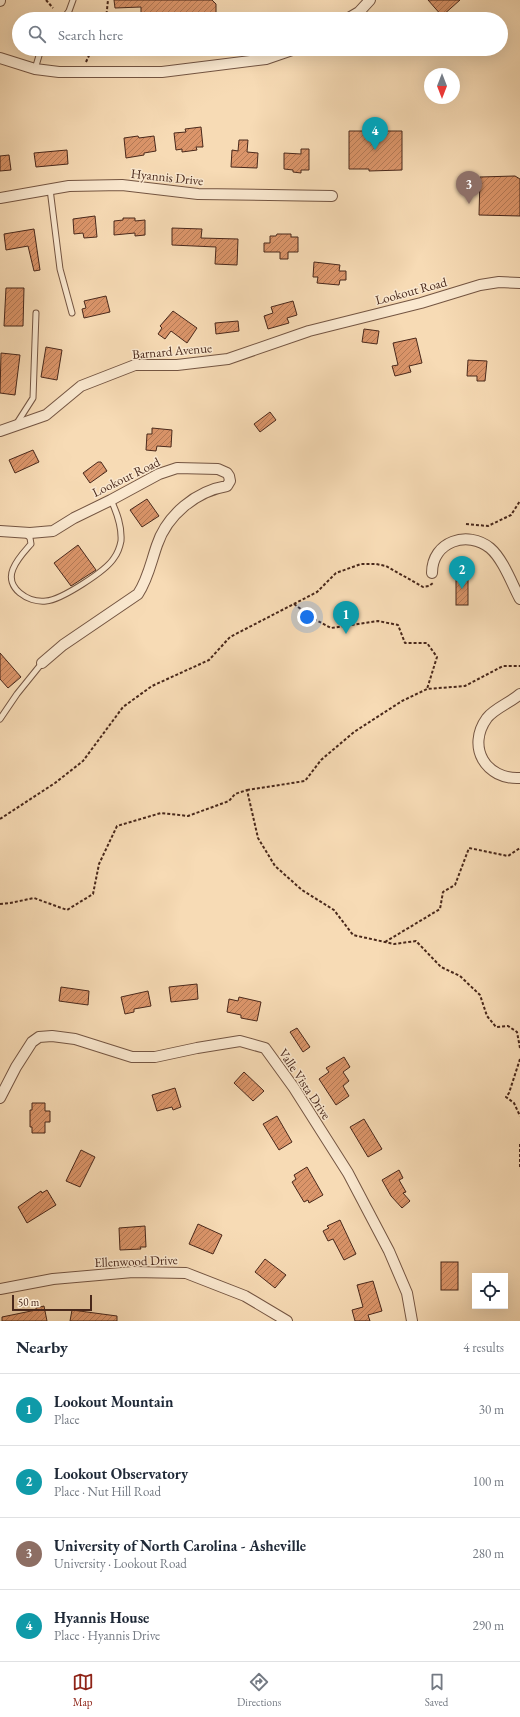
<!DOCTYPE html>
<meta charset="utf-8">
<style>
body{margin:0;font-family:"EB Garamond",serif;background:#f6f6f7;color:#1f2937}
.controls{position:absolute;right:12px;bottom:12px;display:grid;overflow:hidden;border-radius:0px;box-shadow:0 4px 16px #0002}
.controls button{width:36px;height:36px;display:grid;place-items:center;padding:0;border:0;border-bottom:1px solid #e0e1e3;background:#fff;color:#1f2937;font:20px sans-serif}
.compass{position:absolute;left:424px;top:68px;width:36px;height:36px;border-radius:50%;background:#fff;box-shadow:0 4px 16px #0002;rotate:180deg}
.scale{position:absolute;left:12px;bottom:10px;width:80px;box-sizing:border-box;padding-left:4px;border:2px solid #49281b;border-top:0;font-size:11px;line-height:14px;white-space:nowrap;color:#49281b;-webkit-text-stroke:3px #fae8cf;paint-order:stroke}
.you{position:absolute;left:307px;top:617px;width:14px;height:14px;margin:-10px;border:3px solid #fff;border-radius:50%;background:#1a73e8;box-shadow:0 0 0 6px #1a73e833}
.badge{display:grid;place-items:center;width:26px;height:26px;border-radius:50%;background:#8f2418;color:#fff;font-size:13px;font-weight:700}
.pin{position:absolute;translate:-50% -33px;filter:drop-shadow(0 1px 2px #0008)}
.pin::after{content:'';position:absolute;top:21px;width:14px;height:12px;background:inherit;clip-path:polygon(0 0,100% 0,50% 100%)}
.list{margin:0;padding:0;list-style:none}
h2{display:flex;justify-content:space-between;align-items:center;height:52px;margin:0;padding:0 16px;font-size:17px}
h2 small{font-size:13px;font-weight:400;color:#747a83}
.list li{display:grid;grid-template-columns:26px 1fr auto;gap:12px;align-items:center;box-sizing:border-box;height:72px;padding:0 16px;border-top:1px solid #e0e1e3}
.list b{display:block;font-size:15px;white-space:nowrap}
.list p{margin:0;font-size:13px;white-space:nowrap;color:#747a83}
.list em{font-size:13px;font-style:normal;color:#747a83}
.icon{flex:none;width:22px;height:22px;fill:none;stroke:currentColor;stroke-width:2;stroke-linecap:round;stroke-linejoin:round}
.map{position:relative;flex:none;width:520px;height:1321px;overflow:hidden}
.search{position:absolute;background:#fff;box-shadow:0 4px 16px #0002;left:12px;right:12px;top:12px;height:44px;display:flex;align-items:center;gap:10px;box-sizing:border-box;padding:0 14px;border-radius:22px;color:#747a83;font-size:15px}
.sheet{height:340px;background:#fff}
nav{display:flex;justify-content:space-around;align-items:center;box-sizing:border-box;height:56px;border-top:1px solid #e0e1e3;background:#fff;font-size:11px;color:#747a83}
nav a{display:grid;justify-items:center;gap:2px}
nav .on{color:#8f2418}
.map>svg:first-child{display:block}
</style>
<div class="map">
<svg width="520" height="1321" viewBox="0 0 520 1321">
<defs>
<pattern id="building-hatch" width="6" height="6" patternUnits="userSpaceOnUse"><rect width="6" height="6" fill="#db956a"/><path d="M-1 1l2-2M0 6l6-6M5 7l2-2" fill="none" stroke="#b47a56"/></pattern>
</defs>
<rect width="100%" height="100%" fill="#f7dbb5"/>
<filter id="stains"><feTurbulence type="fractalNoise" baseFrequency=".005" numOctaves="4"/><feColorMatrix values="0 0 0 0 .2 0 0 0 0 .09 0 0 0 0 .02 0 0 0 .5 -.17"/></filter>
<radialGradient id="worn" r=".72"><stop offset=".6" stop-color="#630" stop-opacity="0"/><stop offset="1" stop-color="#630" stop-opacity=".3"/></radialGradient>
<g fill="url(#building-hatch)" stroke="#49281b">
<path d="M114 0H212L216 4V19H141V7L115 8Z"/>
<path d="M428 0H460L442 16Z"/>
<path d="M201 127 203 147H196L197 150 182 152V149L176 150 174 133 186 132 185 129Z"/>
<path d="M349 131H402V170L369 171V169H349Z"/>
<path d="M138 136 139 138 154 136 156 151 144 153V155L126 158 124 138Z"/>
<path d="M239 140H248L247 152 258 153 257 168 231 167 232 150 238 151Z"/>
<path d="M301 149H309V170H301V173L293 172V170L284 169V153L301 154Z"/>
<path d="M67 150 68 164 36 167 34 153Z"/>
<path d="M9 155 11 170 0 171V156Z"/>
<path d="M515 176 520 179V216L479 215 480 177Z"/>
<path d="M95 216 97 237 84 238 83 233 74 234 73 219Z"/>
<path d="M123 218H135V221L145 220V235L135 236V233L114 235V221L123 220Z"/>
<path d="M172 228 202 229 201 238 238 239 237 265 215 264 216 247 172 245Z"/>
<path d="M34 229 40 270 34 271 28 246 6 250 4 234Z"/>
<path d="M277 234H291V237H298V252H288V259H280V252H264V243H270V236H276Z"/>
<path d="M314 262 340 265 339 271H346V280H340L339 285 317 283 318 277H313Z"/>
<path d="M6 288H24L23 326H4Z"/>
<path d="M106 296 110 312 84 318 82 309 86 308 84 301Z"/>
<path d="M293 301 297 315 287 318 289 323 268 329 264 316 273 313 271 307Z"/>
<path d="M173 311 197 328 187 343 171 331 165 339 158 334 162 328 160 326Z"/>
<path d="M238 321 239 331 216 334 215 323Z"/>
<path d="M364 329 379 331 377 344 362 342Z"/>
<path d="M416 338 422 363 409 366 411 372 395 376 392 366 398 365 393 343Z"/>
<path d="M46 347 62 350 57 380 41 377Z"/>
<path d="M1 353 20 355 15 395 0 393Z"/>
<path d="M468 360 487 361 485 381H477V376H467Z"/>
<path d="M270 412 276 420 260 432 254 424Z"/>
<path d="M152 428 172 430 171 447 157 446 156 451 146 450 147 434H152Z"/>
<path d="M33 450 39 462 15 473 9 460Z"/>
<path d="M98 462H101L107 471 90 483 83 473Z"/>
<path d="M147 499 159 516 142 527 130 510Z"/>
<path d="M78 545 96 570 71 586 54 563Z"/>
<rect x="456" y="573" width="12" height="32"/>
<path d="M0 653 21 677 8 688 0 679Z"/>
<path d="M197 984 198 999 171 1002 169 987Z"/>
<path d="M61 987 89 991 88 1005 59 1001Z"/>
<path d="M148 991 151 1006 134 1009V1012L125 1014 121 997Z"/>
<path d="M239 997 261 1002 257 1021 241 1018V1015L227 1012 229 999 238 1001Z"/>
<path d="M297 1028 310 1047 303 1052 290 1032Z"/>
<path d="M344 1057 350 1067 343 1072 349 1081 343 1086 349 1096 336 1105 319 1079 329 1072 326 1068Z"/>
<path d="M244 1072 264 1091 253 1101 234 1083Z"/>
<path d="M175 1088 181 1107 173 1110 172 1107 157 1111 152 1095Z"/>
<path d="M32 1103H45V1111H50V1122H45V1133H32V1127H30V1110H32Z"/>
<path d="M277 1116 292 1142 279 1150 263 1124Z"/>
<path d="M364 1119 382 1149 368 1157 350 1127Z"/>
<path d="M81 1150 95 1157 80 1187 66 1181Z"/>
<path d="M307 1167 323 1195 309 1203 308 1200 304 1202 292 1182 296 1179 294 1175Z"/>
<path d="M399 1170 403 1178 399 1180 406 1192 403 1193 410 1201 402 1208 391 1196 382 1180Z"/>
<path d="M47 1190 56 1205 27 1223 18 1207 41 1191 42 1193Z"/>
<path d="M340 1220 356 1254 344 1260 333 1239 328 1241 323 1231 329 1228 327 1226Z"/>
<path d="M198 1224 222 1235 213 1254 189 1244Z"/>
<path d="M145 1226 146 1247H140L141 1249 120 1250 119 1228Z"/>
<path d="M265 1259 286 1275 275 1288 255 1272Z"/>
<rect x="441" y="1262" width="17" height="28"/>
<path d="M373 1281 382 1311 368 1315 370 1321H355L352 1310 363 1307 357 1285Z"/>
<path d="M44 1306 47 1321H2V1317L36 1310V1308Z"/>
<path d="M72 1310 117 1316V1321H70Z"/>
</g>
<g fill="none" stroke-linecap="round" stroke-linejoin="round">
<g stroke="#745542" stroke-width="7">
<g id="lane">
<path d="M63 19 69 11 73 0"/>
<path d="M35 69 41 49"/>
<path d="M50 189 60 269 72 313"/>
<path d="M17 423 33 398 36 313"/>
<path d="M26 534 30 538 31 544C24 552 17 559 13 569 5 588 28 603 46 601 61 600 106 571 114 558 117 554 120 546 121 541 122 526 117 513 111 500"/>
<path d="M0 719 17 694 42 663"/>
</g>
</g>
<g stroke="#745542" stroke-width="12">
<g id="street">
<path d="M0 1V0"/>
<path d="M347 19 359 12 370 0"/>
<path d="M0 58 35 69 59 72H162L266 59 295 49"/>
<path d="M0 198 69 186 122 185 198 194 332 196"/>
<path d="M0 431 46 415 81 386 135 365H177L228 359 309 331 421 303 480 285 499 282 520 283"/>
<path d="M0 531 30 533 53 531 74 518 111 500 159 474 177 468 218 469 227 473 229 476 230 481 227 486C196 491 167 515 157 545 151 562 148 579 138 594L63 645 42 663"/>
<path d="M432 573C432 541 468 530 490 548 503 559 512 584 520 599"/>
<path d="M520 694C510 703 495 708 487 718 466 747 486 780 520 778"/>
<path d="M0 1098 16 1067 32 1042 39 1037 52 1036 75 1039 132 1057H155L197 1048 240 1041 265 1048 294 1088 348 1173 389 1251 407 1293 412 1321"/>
<path d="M0 1289 53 1279 133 1272 186 1273 245 1296 287 1321"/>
</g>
</g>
<g stroke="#49281b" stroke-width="2" stroke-dasharray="3 2" stroke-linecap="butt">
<path d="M46 0 53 8"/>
<path d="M106 19 108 0"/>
<path d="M86 62 92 49"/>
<path d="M466 524 488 526 511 515 520 501"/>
<path d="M294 604 316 620 331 628 378 621 398 625 405 643H427L437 657 427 689"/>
<path d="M247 790 305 781 321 760 354 732 402 701 427 689 465 686 503 666H520"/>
<path d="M0 819 55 783 83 761 123 707 152 686 209 660 230 637 317 592 336 573 361 564H376L386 566 423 587 429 586 433 583"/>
<path d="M0 904 10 903 34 898 67 910 93 894 99 864 117 826 161 813 188 816 229 801 235 794 247 790 258 838 275 866 302 890 334 910 353 935 394 944 416 941 441 967 460 976 480 995 487 1016 496 1027 508 1026 517 1032 520 1048"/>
<path d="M385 942 440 909 443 892 455 885 469 848 508 856 520 848"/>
<path d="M520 1059 509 1093 506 1097 514 1103 520 1116"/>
<path d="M520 1144V1169"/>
</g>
<use href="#lane" stroke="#fae8cf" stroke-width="5"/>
<use href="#street" stroke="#fae8cf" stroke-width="10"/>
</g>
<g text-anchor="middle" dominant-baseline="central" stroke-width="3" stroke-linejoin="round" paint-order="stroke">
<g font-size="13" fill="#49281b" stroke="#fae8cf">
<text transform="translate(167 177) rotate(6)">Hyannis Drive</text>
<text transform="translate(411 291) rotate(-15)">Lookout Road</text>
<text transform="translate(172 351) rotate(-5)">Barnard Avenue</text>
<text transform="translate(126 477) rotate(-26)">Lookout Road</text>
<text transform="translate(305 1084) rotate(56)">Valle Vista Drive</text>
<text transform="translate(136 1261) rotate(-2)">Ellenwood Drive</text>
</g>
</g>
<rect width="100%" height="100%" filter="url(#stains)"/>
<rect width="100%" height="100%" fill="url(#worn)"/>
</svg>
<div class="controls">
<button><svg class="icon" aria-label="locate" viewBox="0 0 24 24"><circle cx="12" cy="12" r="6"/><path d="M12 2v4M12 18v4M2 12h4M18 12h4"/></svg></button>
</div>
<svg class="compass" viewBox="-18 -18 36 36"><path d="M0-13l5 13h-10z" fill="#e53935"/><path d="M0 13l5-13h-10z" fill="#747a83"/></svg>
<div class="scale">50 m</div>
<div class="you"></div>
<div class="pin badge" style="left:346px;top:634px;background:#0f9aa8">1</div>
<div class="pin badge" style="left:462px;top:589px;background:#0f9aa8">2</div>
<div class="pin badge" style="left:469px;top:204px;background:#8d6e63">3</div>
<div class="pin badge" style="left:375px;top:150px;background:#0f9aa8">4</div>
<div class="search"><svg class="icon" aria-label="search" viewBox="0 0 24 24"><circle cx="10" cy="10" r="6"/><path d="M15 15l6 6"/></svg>Search here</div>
</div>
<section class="sheet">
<h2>Nearby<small>4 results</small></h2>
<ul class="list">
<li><span class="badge" style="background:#0f9aa8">1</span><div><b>Lookout Mountain</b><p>Place</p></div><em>30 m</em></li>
<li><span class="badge" style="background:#0f9aa8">2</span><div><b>Lookout Observatory</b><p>Place · Nut Hill Road</p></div><em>100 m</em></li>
<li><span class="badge" style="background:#8d6e63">3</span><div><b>University of North Carolina - Asheville</b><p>University · Lookout Road</p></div><em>280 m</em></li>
<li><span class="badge" style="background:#0f9aa8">4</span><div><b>Hyannis House</b><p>Place · Hyannis Drive</p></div><em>290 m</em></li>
</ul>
</section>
<nav>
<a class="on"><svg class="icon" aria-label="map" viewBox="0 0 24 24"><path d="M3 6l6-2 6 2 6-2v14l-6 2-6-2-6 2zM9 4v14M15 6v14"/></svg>Map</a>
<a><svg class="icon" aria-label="directions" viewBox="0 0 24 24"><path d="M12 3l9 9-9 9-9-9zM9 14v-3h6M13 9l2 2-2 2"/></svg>Directions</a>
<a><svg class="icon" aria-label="saved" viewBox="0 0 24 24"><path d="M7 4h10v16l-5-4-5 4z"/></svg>Saved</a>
</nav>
